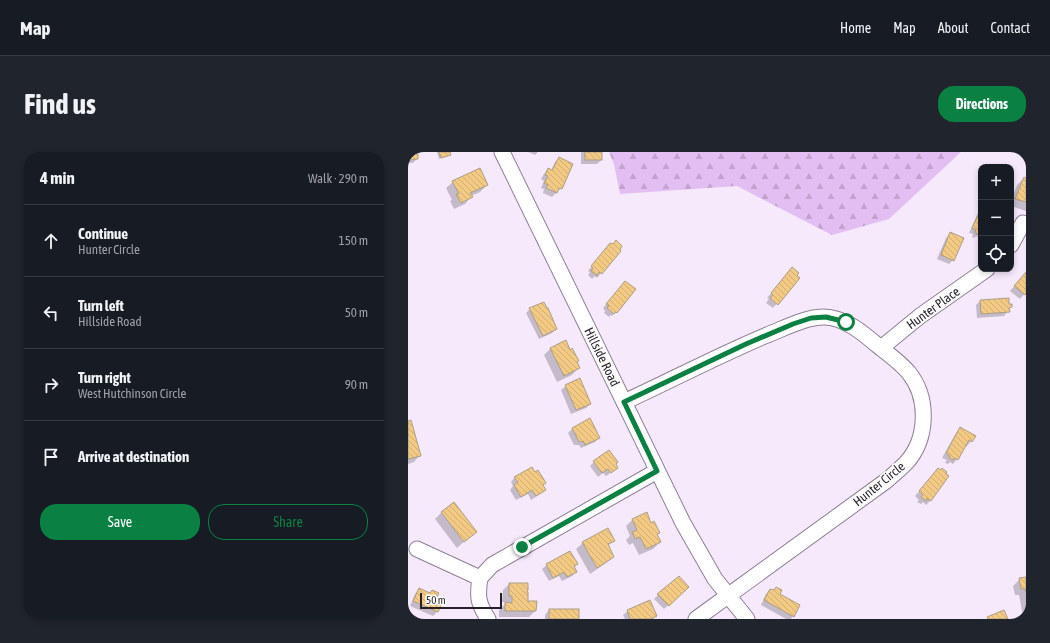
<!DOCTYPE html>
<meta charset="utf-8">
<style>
body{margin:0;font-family:"Asap Condensed",sans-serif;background:#20242c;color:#f1f3f6}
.controls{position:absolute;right:12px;top:12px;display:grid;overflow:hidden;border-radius:8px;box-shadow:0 2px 6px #0003}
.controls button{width:36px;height:36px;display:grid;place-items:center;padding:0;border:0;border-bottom:1px solid #363941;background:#171b24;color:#f1f3f6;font:20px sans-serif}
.scale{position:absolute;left:12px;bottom:10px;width:82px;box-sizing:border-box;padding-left:4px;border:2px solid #251f28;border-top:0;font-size:11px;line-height:14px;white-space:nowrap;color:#251f28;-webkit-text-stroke:3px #fff;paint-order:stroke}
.stop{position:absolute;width:12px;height:12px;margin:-9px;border:3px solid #0b8043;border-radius:50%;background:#fff}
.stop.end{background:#0b8043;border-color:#fff;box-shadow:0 1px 4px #0008}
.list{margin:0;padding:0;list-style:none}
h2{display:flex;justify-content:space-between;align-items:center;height:52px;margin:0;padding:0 16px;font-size:17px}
h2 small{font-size:13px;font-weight:400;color:#9ea1a6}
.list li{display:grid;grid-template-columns:26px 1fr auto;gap:12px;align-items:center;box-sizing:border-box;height:72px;padding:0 16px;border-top:1px solid #363941}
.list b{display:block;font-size:15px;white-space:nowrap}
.list p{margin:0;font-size:13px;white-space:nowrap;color:#9ea1a6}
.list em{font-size:13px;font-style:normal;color:#9ea1a6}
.actions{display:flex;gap:8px;padding:12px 16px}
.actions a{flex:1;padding:9px 0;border:1px solid #0b8043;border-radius:16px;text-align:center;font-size:14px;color:#0b8043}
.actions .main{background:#0b8043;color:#fff}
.icon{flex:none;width:22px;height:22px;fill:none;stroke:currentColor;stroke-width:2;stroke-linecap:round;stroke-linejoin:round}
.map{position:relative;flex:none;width:618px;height:467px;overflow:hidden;border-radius:16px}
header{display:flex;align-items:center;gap:24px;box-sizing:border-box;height:56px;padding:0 20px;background:#171b24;border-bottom:1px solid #363941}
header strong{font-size:19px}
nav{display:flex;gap:22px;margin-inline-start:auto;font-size:14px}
.intro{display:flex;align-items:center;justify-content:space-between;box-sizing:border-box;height:96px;padding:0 24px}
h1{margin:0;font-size:28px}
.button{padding:10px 18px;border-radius:16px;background:#0b8043;color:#fff;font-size:14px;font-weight:700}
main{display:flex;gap:24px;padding:0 24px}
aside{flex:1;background:#171b24;border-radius:16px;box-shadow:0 2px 6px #0003}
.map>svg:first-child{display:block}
</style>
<header>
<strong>Map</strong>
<nav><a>Home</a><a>Map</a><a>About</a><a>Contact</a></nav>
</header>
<div class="intro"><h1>Find us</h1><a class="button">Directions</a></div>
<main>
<aside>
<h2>4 min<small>Walk · 290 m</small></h2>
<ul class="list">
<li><svg class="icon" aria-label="ahead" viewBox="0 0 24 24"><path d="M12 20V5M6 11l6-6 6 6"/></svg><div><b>Continue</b><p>Hunter Circle</p></div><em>150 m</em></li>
<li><svg class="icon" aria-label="left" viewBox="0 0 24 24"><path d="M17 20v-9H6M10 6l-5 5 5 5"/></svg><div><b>Turn left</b><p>Hillside Road</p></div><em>50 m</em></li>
<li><svg class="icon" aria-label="right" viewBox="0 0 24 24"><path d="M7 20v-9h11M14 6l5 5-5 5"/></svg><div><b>Turn right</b><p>West Hutchinson Circle</p></div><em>90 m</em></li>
<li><svg class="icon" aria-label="arrive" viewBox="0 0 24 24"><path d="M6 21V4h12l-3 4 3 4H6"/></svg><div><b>Arrive at destination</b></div></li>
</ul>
<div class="actions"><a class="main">Save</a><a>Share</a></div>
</aside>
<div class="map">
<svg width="618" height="467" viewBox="0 0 618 467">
<defs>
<pattern id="forest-firs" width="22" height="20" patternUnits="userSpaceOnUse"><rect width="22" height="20" fill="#e2bef3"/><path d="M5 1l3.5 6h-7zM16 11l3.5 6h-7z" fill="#c2a3d0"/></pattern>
<pattern id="building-back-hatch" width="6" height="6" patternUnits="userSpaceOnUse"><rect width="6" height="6" fill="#f3ca84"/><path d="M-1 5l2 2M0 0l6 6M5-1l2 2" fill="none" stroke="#d0ad72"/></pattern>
</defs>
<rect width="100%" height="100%" fill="#f6e9fc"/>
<path fill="url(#forest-firs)" d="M201 0H553L481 67 424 83 329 34 212 42 206 12Z"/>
<g fill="#0003">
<path d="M0 0H9V7L5 11H0Z"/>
<path d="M29 0H41L42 3 31 7Z"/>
<path d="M120 0H130L127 3Z"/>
<path d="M173 0H193V8L189 12H173Z"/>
<path d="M151 6 153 36 144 45 135 41 136 37 133 36 136 29 133 27 136 22 140 17 143 19 147 10Z"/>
<path d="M616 26 618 27V59L603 54V49L609 33Z"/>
<path d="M45 30 79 33 72 40 63 44V45L57 52 46 57 42 49 44 48 38 36Z"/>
<path d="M573 54V86L568 84 566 86 564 85 565 82 561 81Z"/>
<path d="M542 82 545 108 541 112 529 107 538 86Z"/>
<path d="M198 96 193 121 189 126 187 124 184 127 180 123 182 120 180 119Z"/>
<path d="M380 121 387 124 391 126 365 156 358 151 361 147 359 146Z"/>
<path d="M618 121V140L612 147 602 139Z"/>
<path d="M213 134 208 160 204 164 203 163 201 165 196 161 197 159 195 156Z"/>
<path d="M572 149 600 153 603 155 596 164 569 166 568 153Z"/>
<path d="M122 157 148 177 144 181 131 187 118 161Z"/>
<path d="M143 196 168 211 170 216 164 223 149 230 136 203Z"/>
<path d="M158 234 182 252 178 256 163 262 153 238Z"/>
<path d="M0 270 12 303 6 310 0 312Z"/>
<path d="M164 277 191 286 187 290 173 296 171 293H166L160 281Z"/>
<path d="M553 277 563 289 559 294 557 293 549 307 545 312 542 310 540 312 537 311 539 308 534 306 548 281Z"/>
<path d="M186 310 207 313 204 320 198 324 195 321 190 325 182 314Z"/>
<path d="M526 322H537L539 324 522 349 518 353 515 350 513 352 509 350 511 348 507 344Z"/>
<path d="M107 325 134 333 137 338 132 342 123 348 120 342 108 348 102 338 105 334 103 330Z"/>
<path d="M34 360 67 380 49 396 27 367Z"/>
<path d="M224 368 248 383 252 390 245 397 231 403 225 391 221 393 218 388 222 384 218 374Z"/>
<path d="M205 389 200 394 205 405 198 411 182 422 168 397 175 391Z"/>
<path d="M169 412 166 416 168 420 164 424 154 429 151 424 141 429 134 417 139 413Z"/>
<path d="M618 426V464H615L611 443H607L605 434 612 427Z"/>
<path d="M101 432 117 441 119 450 127 459 121 465H91V458L98 451V450H94L95 438Z"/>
<path d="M368 436 370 443 391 454 383 467H378L353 453 358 442 362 438 365 439Z"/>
<path d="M11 437 21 442 24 439 28 445 34 448 29 460 25 464 2 454 7 442Z"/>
<path d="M276 439 256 457 246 447 250 443Z"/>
<path d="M141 458 170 467H137V463Z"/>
<path d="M220 459 248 464 245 467H217L215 463Z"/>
</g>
<g fill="url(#building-back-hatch)" stroke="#ac9e87">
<path d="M0 0H10V7L0 8Z"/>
<path d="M31 0H42L43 3 33 6Z"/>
<rect x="177" y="0" width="17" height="8"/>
<path d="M151 5 165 12 154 37 151 36 149 41 138 36 140 33 136 31 140 24 137 23 140 16 144 18Z"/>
<path d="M72 16 80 33 62 41 65 45 53 51 48 42H51L44 29Z"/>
<path d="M616 25 618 26V50L607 47Z"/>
<path d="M573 57V80L571 83 567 80 568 78 564 76Z"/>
<path d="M542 80 556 86 546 109 533 103Z"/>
<path d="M208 88 214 94 212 98 213 99 194 122 191 120 189 124 183 119 185 116 183 114 202 91 205 92Z"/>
<path d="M384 115 391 121 389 123 392 126 370 153 362 146 365 143 363 141Z"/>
<path d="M618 120V142L617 143 606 134Z"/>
<path d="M217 129 228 137 209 161 208 160 206 162 199 156 201 154 198 152Z"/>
<path d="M601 146V152H604V155L601 156 602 160 573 162 572 148Z"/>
<path d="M136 150 139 156H140L149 177 135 184 121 156Z"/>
<path d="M158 188 162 198 164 196 171 209 169 210 172 216 156 224 142 196Z"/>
<path d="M172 226 183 252 168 258 157 233Z"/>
<path d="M182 266 192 286 177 293 175 289 171 290 164 276Z"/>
<path d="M3 268 13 304 0 307V269Z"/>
<path d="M552 275 568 284 564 290 561 288 550 308 546 306 545 308 541 306 542 304 538 301Z"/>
<path d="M201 298 210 310 208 312 210 316 203 321 200 317 194 321 185 309Z"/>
<path d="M124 315 127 320 130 318 138 331 135 333 138 338 128 344 124 338 113 345 106 333 110 330 106 325Z"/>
<path d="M530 316 533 318 534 316 539 320 538 322 541 324 523 349 519 346 518 349 513 345 515 343 511 339Z"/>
<path d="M46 350 69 380 56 390 33 360Z"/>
<path d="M239 360 243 371 246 369 252 381 249 382 253 390 238 397 232 385 227 387 224 380 229 378 224 367Z"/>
<path d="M200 376 207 389 200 392 206 405 189 416 174 390Z"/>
<path d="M162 399 170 412 166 414 169 420 159 425 156 420 145 426 138 412Z"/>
<path d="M271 424 281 435 261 454 249 442Z"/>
<path d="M618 425V440L617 437H613L611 426Z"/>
<path d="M101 431H120V438L119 440H120V449H129L128 459H97V450L104 451V444H101Z"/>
<path d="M368 435 374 438 372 442 392 453 386 465 356 448 362 437 366 438Z"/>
<path d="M11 436 22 441 24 438 31 441 29 445 36 447 30 460 5 449Z"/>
<path d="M242 448 249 464 243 467H222L219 458Z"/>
<rect x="141" y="457" width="30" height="10"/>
<path d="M596 458 600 467H580L579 465Z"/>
</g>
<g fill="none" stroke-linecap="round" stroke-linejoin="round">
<g stroke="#8d7f94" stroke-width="17">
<g id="minor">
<path d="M94 0 275 371 307 427 339 467"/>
<path d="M603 93 615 71"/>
<path d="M473 196 512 164 579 117"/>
<path d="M216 250C264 228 311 203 359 183 377 176 397 165 416 165 436 165 455 181 469 193 479 201 493 211 501 221 521 246 520 287 498 311 492 317 485 323 478 329L288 467"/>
<path d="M9 397 72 426"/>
<path d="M72 426 84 413 249 319"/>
<path d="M72 426C69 445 70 451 80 467"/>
</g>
</g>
<use href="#minor" stroke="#fff" stroke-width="15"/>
</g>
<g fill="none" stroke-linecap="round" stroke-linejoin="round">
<path stroke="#0b8043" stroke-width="5" d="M114 395 249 319 216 250 338 192 385 172 403 166 418 165 438 170"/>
</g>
<g text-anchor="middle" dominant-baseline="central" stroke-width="3.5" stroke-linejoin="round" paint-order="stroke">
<g font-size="13" fill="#251f28" stroke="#fff">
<text transform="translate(525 156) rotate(-36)">Hunter Place</text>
<text transform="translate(194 205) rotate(64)">Hillside Road</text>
<text transform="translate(471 332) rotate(-39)">Hunter Circle</text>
</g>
</g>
</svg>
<div class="controls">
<button>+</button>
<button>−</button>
<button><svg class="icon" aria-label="locate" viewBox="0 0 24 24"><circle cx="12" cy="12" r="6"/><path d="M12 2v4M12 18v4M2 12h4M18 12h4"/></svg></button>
</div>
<div class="scale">50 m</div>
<div class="stop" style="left:438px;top:170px"></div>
<div class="stop end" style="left:114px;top:395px"></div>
</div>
</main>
